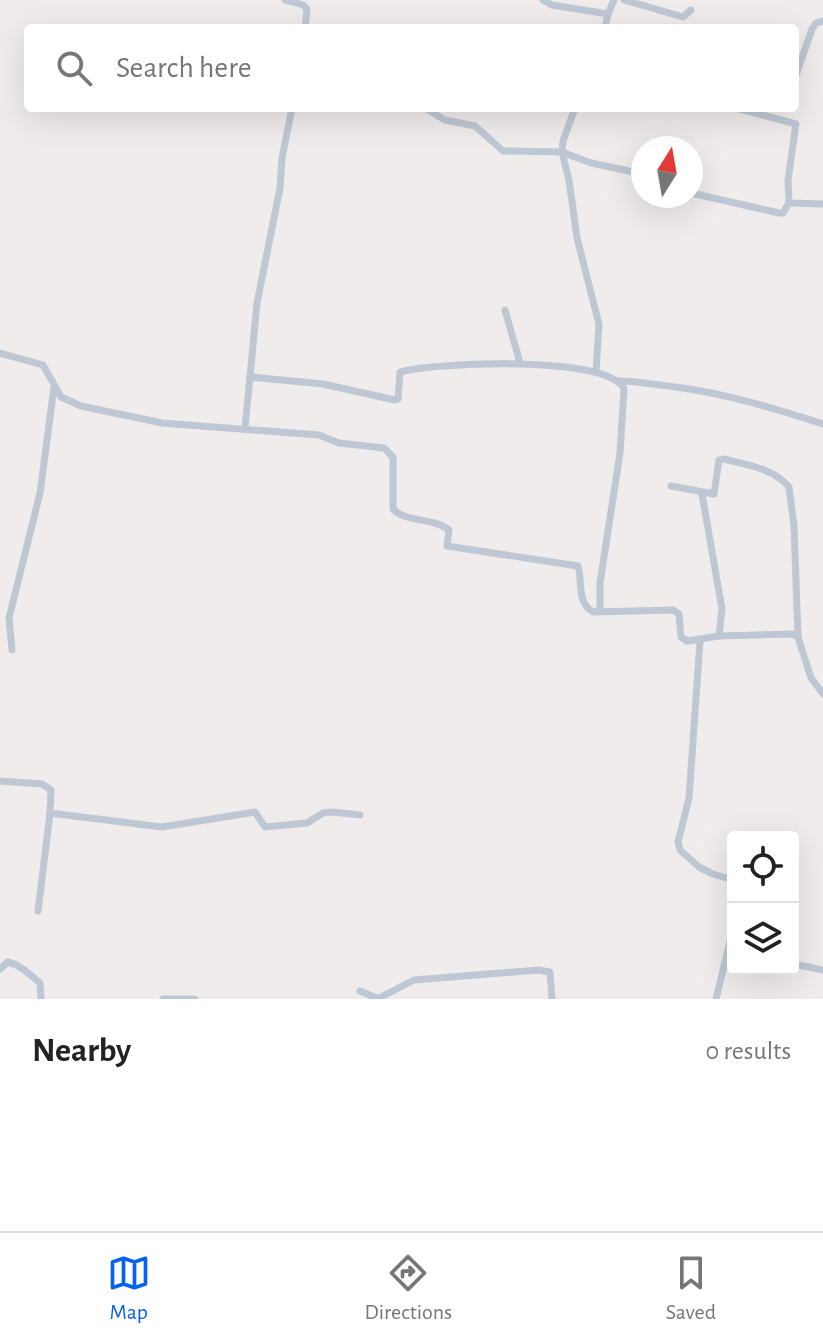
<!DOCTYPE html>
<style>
body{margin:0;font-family:"Alegreya Sans",sans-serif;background:#f2f2f2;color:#222}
.controls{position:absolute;right:24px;bottom:24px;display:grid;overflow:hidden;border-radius:8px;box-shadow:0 8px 32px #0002}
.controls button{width:72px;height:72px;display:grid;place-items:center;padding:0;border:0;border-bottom:2px solid #e0e0e0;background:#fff;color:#222;font:40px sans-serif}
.compass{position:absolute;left:631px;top:136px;width:72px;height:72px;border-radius:50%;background:#fff;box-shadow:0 8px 32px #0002;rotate:11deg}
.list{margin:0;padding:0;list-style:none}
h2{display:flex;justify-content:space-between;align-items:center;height:104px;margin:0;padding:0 32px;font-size:34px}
h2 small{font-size:26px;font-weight:400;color:#767676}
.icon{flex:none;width:44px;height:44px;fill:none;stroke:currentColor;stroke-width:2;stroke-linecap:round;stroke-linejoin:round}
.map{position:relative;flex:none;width:823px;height:999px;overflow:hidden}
.search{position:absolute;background:#fff;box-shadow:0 8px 32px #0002;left:24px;right:24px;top:24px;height:88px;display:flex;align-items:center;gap:20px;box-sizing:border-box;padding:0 28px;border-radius:8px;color:#767676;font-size:30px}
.sheet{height:232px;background:#fff}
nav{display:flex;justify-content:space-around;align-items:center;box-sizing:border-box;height:112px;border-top:2px solid #e0e0e0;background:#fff;font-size:22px;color:#767676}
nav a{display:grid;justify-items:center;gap:4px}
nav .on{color:#0562f0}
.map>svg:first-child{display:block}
</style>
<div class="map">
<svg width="823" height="999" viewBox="0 0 823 999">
<rect width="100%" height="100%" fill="#f0ecec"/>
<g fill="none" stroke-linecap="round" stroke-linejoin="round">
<g stroke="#bec8d4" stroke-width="7">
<path d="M285 0 303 5 307 9 305 28"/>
<path d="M543 0 552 5 608 14 614 0"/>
<path d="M624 0 683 17 691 10"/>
<path d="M605 28 608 14"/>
<path d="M795 78 812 29 816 23 823 21"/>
<path d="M425 108 445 120 475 126 503 151 562 152 591 163 643 174"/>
<path d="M575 108 563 141 562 152 569 180 577 238 599 324 596 372"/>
<path d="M736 108 796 124 788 180 789 203 823 204"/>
<path d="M691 193 779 213H783L789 203"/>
<path d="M505 310 520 363"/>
<path d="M0 353 43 365 61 397 81 406 162 423 319 435 339 443 384 448 393 457V509C406 523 433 517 449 530L447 546 578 566C583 582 576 602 593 612L673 610 679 614 681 637 687 641 719 636 792 634 798 637 811 678 823 694"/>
<path d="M250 377 257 303 280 188 282 158 292 108"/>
<path d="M619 381C639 381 656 385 676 387 727 394 774 408 823 424"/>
<path d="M245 428 250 377 323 384 395 400 398 399 400 372C434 362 609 355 624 389L620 453 600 583V611"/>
<path d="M671 486 714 494 719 460 724 459C747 465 773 468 789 487L794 526 798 637"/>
<path d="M702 494 722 609 719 636"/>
<path d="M700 641 689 798 678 842 680 850 699 867 713 874 733 880"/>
<path d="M12 650 9 618 40 493 54 387"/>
<path d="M0 781 42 784 51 790 50 813 162 827 255 812 265 827 307 823 323 813 332 812 360 815"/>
<path d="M38 911 50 813"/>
<path d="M794 964 823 970"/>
<path d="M0 969 8 962C21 965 30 975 40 983L41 999"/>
<path d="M360 991 379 999"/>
<path d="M163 999H195"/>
<path d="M377 999 414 980 538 970 550 972 552 999"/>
<path d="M716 999 733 929"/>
</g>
</g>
</svg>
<div class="controls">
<button><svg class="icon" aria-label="locate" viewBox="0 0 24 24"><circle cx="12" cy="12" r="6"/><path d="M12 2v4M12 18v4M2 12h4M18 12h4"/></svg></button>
<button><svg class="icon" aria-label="layers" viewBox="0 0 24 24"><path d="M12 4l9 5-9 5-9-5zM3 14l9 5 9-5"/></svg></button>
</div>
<svg class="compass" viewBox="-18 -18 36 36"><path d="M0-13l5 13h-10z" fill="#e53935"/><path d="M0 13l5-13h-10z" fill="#767676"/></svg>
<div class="search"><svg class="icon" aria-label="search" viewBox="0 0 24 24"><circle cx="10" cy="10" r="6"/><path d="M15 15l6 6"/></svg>Search here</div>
</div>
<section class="sheet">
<h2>Nearby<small>0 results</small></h2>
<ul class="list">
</ul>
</section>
<nav>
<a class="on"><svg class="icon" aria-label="map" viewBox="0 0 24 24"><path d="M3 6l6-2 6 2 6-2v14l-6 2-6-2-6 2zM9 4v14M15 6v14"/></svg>Map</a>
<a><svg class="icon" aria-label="directions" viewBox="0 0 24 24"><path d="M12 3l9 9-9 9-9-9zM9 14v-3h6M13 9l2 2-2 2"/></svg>Directions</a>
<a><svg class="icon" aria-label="saved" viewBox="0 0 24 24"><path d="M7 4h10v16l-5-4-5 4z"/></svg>Saved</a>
</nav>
